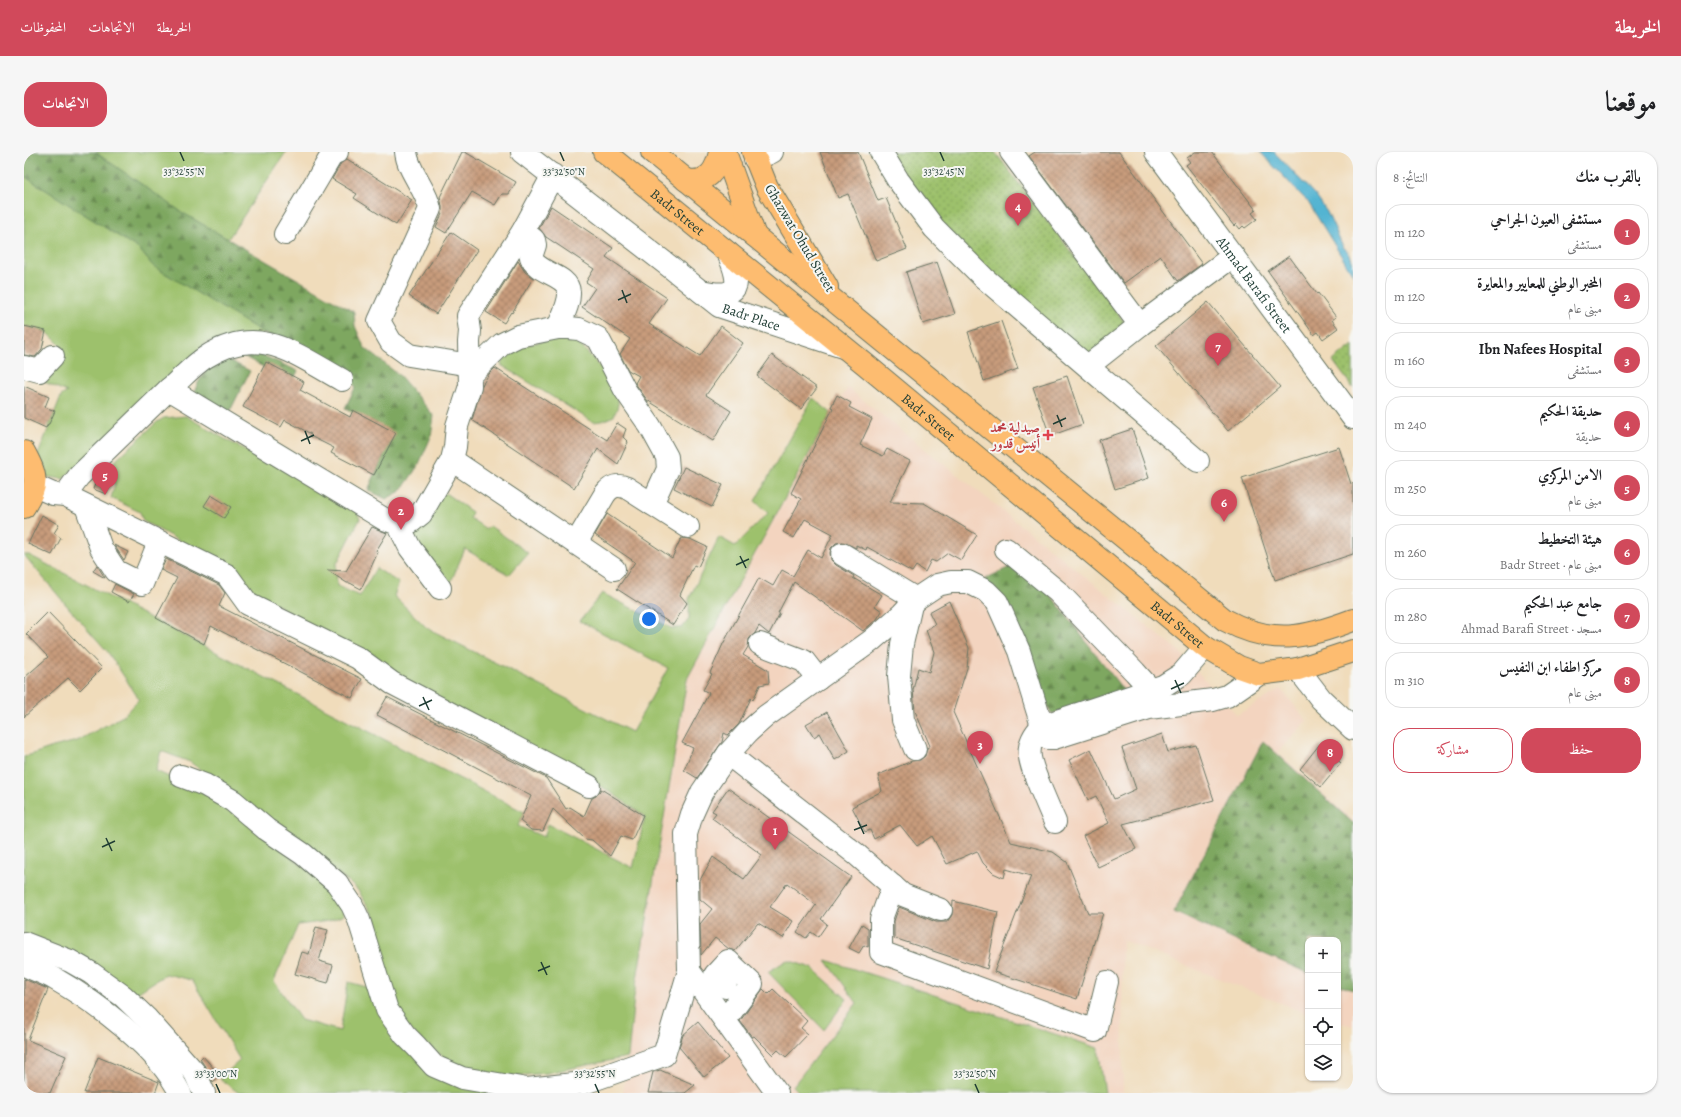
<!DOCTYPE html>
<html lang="ar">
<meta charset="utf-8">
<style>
body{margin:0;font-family:Alegreya,Amiri,serif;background:#f6f6f6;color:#202124;direction:rtl}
.controls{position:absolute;right:12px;bottom:12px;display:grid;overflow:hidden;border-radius:8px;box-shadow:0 1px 3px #0004}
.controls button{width:36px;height:36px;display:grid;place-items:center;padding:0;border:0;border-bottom:1px solid #e0e0e0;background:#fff;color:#202124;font:20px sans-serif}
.you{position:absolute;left:625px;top:467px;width:14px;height:14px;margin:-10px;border:3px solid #fff;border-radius:50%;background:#1a73e8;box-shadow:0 0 0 6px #1a73e833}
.badge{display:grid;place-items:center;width:26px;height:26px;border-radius:50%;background:#d1495b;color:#fff;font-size:13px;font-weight:700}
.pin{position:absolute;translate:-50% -33px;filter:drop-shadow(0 1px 2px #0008)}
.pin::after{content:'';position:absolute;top:21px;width:14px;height:12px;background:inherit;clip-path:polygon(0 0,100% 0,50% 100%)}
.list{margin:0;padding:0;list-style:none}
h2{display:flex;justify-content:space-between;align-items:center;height:52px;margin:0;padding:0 16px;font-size:17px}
h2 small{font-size:13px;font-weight:400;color:#757577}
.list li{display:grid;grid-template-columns:26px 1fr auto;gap:12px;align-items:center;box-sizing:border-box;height:56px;margin:0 8px 8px;padding:0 8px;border:1px solid #e0e0e0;border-radius:16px}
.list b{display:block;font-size:15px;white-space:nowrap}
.list p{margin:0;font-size:13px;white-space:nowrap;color:#757577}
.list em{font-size:13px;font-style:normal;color:#757577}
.actions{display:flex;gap:8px;padding:12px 16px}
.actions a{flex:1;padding:9px 0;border:1px solid #d1495b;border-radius:16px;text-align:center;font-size:14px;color:#d1495b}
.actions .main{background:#d1495b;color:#fff}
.icon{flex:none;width:22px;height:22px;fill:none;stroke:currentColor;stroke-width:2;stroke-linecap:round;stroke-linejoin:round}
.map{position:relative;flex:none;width:1329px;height:941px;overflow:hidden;direction:ltr;border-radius:16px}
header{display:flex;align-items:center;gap:24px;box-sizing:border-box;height:56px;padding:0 20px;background:#d1495b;color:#fff}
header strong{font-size:19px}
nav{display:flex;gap:22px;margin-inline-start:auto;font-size:14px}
.intro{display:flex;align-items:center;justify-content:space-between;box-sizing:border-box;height:96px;padding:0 24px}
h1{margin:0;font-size:28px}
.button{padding:10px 18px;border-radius:16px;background:#d1495b;color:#fff;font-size:14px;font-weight:700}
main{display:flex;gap:24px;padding:0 24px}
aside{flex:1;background:#fff;border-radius:16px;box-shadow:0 1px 3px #0004}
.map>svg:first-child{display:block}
</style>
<header>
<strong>الخريطة</strong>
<nav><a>الخريطة</a><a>الاتجاهات</a><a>المحفوظات</a></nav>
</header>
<div class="intro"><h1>موقعنا</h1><a class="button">الاتجاهات</a></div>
<main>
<aside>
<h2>بالقرب منك<small>النتائج: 8</small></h2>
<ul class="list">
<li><span class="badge">1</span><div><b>مستشفى العيون الجراحي</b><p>مستشفى</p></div><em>120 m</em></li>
<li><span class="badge">2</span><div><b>المخبر الوطني للمعايير والمعايرة</b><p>مبنى عام</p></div><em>120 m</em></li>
<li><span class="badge">3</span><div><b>Ibn Nafees Hospital</b><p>مستشفى</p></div><em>160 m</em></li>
<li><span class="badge">4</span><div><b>حديقة الحكيم</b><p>حديقة</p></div><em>240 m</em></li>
<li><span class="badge">5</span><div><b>الامن المركزي</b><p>مبنى عام</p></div><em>250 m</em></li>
<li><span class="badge">6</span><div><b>هيئة التخطيط</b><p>مبنى عام · Badr Street</p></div><em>260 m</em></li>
<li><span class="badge">7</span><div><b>جامع عبد الحكيم</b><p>مسجد · Ahmad Barafi Street</p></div><em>280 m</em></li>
<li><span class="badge">8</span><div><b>مركز اطفاء ابن النفيس</b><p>مبنى عام</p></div><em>310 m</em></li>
</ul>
<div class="actions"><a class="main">حفظ</a><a>مشاركة</a></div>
</aside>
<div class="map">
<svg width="1329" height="941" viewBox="0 0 1329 941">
<defs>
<pattern id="forest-firs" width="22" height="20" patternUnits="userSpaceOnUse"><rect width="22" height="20" fill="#7ea760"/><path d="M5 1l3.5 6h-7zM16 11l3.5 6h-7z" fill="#678950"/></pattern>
<pattern id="park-dots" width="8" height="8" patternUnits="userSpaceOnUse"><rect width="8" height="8" fill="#9dc16c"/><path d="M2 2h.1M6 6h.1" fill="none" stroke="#7f9e5a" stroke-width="1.8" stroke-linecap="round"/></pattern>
<pattern id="building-cross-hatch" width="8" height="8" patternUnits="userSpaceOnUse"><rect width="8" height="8" fill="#c89b7b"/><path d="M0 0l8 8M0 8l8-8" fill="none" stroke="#a28066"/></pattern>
</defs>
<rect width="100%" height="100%" fill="#f6f6f2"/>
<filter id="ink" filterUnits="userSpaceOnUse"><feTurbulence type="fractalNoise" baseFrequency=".025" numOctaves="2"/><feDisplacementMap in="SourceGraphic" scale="8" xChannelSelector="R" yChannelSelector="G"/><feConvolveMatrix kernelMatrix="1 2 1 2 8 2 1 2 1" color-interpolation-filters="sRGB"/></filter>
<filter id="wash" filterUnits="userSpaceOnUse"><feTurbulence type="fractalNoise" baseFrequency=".012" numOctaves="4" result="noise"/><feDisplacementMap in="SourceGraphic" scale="16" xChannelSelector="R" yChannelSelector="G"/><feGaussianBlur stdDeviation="0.9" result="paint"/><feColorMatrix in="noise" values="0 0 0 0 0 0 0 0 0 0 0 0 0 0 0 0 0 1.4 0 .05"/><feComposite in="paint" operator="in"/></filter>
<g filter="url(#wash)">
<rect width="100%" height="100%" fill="#f0dcbb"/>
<path fill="#f3d4bf" d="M824 236 1156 500 1213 563 1257 537 1283 569 1254 600 1329 669V874L1314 870V788H1284V862L1098 788 1099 941H599L636 660 663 527 798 274Z"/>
<g fill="#9dc16c" stroke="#5e7f50">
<path d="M71 0H262L204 87 159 61Z"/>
<path d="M0 24 115 97 129 114 240 181 183 190 39 327 17 324 12 308 37 244 43 240 16 228 31 216 38 195 22 179 0 174Z"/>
<path d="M544 183C561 196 592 228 594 249 595 254 591 260 590 264L578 269 569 270 477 213 486 197Z"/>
<path d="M789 246 807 261 663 527 610 845 604 905 523 921 480 925 430 913 395 886 371 862 355 816 352 767 333 737 295 706 166 610 137 599 132 619 187 644 310 738 320 763 305 769 274 773 250 829 277 868 316 879 324 830 350 837 376 887 473 941H215L196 927 216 908 168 828 142 822 110 843 0 781V605L29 595 53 589 99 564 115 547 83 499 44 455 0 403H5L500 660 494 674 520 685 524 672 609 716 621 664 580 636 381 533 218 431 216 422 119 369 116 360 87 346 91 332 78 321 133 270 140 266 162 264 206 290 325 351 333 360 336 367 312 413 313 434 336 444 352 416 375 431 370 444 403 476 608 580 644 516 556 469 578 441 647 476H658L665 467V447L695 385 711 394 744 361 731 349Z"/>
<path d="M421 341 448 360 446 366 462 377 466 374 504 401 485 423 441 397 422 441 377 372Z"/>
<path d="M763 808 788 816 823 847 800 878 744 820Z"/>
<path d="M802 808 1074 896 1081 941H776L769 934 833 851Z"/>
</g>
<g fill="url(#forest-firs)" stroke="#4e724a">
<path d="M0 0H71L159 61 330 160 331 174 340 195 376 224 410 264 407 285 394 314 377 339 362 347 344 338 369 283 321 256 332 234 240 181 129 114 115 97 0 24Z"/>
<path d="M213 201 238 203 274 219 268 230Z"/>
<path d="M201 206 226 219 205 261 170 241C174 226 187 211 201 206Z"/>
<path d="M1000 408 1100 539 1027 562 1017 536 961 427Z"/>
<path d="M1239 589 1329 671V838L1314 833V788H1284V821L1238 801 1150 760Z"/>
</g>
<g fill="url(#park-dots)" stroke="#5e7f50">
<path d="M864 0H971L1099 168 1100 180 1080 196 1058 203 924 83Z"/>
<path d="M1329 193V236L1309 209Z"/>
</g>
<path fill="#53b4d2" stroke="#397883" d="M1236 0H1250L1291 43 1303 60 1319 95C1329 102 1329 112 1329 123L1284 50Z"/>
<g id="blocks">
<g fill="url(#building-cross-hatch)">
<path d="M438 0H441L492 30 485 42H478L471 53 448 40 422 81 412 75 418 62V54L416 45Z"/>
<path d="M796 0H834L854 49 862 46 883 97 852 109 824 42 814 46Z"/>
<path d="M1011 0H1095L1178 112 1154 129 1137 104 1100 131 1005 4Z"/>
<path d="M1171 0H1188L1232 58 1228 61 1233 67 1221 76 1219 74 1216 77 1212 72 1210 74 1162 13 1166 10 1163 6Z"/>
<path d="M323 7 388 48 372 73 330 46 333 42 308 27 317 11Z"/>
<path d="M527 54 589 96 582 105 643 146 625 172 676 204 697 174 719 191 682 243 707 259 689 289 623 248 611 231 615 224 604 218 596 202 606 187 558 155 571 136 562 130 570 117 522 85 515 76Z"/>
<path d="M427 80 453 98 412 162 385 144Z"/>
<path d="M1265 104 1293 142 1294 141 1312 165 1308 168 1314 176 1299 187 1294 180 1290 183 1244 119Z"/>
<path d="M494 109 501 120 509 126 488 161 487 160 480 171 462 160Z"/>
<path d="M913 110 931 162 899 172 882 120Z"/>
<path d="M1184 150 1256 235 1204 279 1132 194Z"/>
<path d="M977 169 994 217 960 229 944 180Z"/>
<path d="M0 174 22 179 18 197 11 205 0 203Z"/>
<path d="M748 203 793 236 777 257 733 224Z"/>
<path d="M242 210 280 230 276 238 326 265 329 258 372 281 350 323 307 301 310 296 286 284 287 282 261 268 257 275 219 255Z"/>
<path d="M471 216 583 288 593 271 602 277 599 285 604 290 594 312 574 297 550 336 448 268 458 233 465 222Z"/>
<path d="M1043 224 1059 272 1026 284 1009 235Z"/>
<path d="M0 234 25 245 21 255 31 259 25 272H24L22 276 0 266Z"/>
<path d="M813 243 827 251 825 255 848 267 836 293 859 304 863 297 886 309 866 350 900 351 953 383 937 408 924 401 912 410 907 408 901 420 892 414 888 420 843 395 842 398 832 393V396L819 390 812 391 807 396 806 401 807 408 812 413 830 424 829 426 858 443 851 454 858 459 853 467 839 479 770 430 754 461H756L745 482 735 474 731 481 725 487 724 495 719 503 744 518 745 531 736 533 729 548 727 546 715 572 704 583 700 581 698 590 673 626 660 618 669 596 658 591 685 541 679 538 688 522 686 521 699 492 735 426 749 434 758 418 769 424 784 398 797 406 809 382 781 367 770 386 759 380 777 347 767 341 809 256 807 255Z"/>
<path d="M1108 277 1125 326 1091 337 1075 288Z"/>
<path d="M1315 295 1327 332 1329 331V402L1251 428 1218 326Z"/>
<path d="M660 315 699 333 688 355 650 336Z"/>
<path d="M74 325 87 331 82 342 69 337Z"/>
<path d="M187 343 207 355 200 366 180 354Z"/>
<path d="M583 362 648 406 657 386 666 387 683 395 674 415 670 413 656 443 663 451 649 473 593 437 611 410 571 383Z"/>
<path d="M18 363 35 373 30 381 37 386 28 403 4 392Z"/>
<path d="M348 375 363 381 352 399 354 400 337 437 326 431H323L303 418 322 419Z"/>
<path d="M90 393 104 400 100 408Z"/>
<path d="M142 407 195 433 201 441 195 454 338 527 328 546 187 474 180 492 132 466 153 426 137 418Z"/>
<path d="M73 413 81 426 69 419Z"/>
<path d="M91 432 110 442 105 450 87 440Z"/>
<path d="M925 449 945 496 943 516 929 560 987 690 1029 700 1043 710 1064 761H1079L1053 847 970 820 1007 724 982 717 980 726 969 721 959 711 953 699 923 712 908 684 893 694 876 673 850 687 846 678 841 680 828 655 858 639 854 623 888 609 896 608 901 604 903 596 906 594 891 559 889 538 894 516 905 520 910 500 902 478 911 472 905 460Z"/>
<path d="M24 460 78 516 56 538 44 526 0 565V526L24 505 2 482Z"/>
<path d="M363 545 522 626 542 657 546 655 560 664 568 646 572 644 577 637 619 663 608 688 597 684 586 704 568 688 561 687 529 657 519 679 507 678 496 669 507 644 353 563Z"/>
<path d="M803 560 825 599 811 608 796 581 790 585 782 572Z"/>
<path d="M1138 582 1144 600 1172 593 1190 648 1099 672 1112 697 1074 715 1059 684 1085 671 1072 644 1064 648 1045 608 1067 597 1090 647 1112 637 1098 596Z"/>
<path d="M1295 593 1317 611 1297 635 1276 617Z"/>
<path d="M704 636 827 725 797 767 803 772 794 785 787 780 782 786 773 780 792 753 763 731 746 755 769 769 759 786 734 771 711 799 705 797 691 786 677 803 676 772 688 757 676 747V728L689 705 720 727 738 703 688 666 692 661 688 659Z"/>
<path d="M929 749 974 760 963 817 870 786V769L875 755 912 770H923L928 763Z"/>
<path d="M838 772 844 776V795L840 793 835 801 825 796Z"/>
<path d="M292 775 304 778 295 809 309 813 304 831 271 822 278 800 285 802Z"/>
<path d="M0 827 24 837 4 888 42 904 26 941H0Z"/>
<path d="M739 837 744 842 749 837 783 869 777 876 784 882 762 905 754 898 749 903 730 884 728 885 716 869Z"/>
<path d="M674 870 704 906 680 925 655 895 659 883Z"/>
<path d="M179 904 196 924 189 930 182 916 176 907Z"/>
<path d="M74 905 135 930 131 941H60Z"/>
<path d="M636 918 671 933 661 941H624L629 920Z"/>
</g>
</g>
</g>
<g filter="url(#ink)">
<use href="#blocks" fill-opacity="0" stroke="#687563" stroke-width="1"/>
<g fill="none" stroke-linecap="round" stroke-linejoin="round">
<g stroke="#687563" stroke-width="24">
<g id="minor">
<path d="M382 0C384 20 403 38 406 57L355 169 367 190 385 203 446 213"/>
<path id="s1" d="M498 0 645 114 695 154 819 195"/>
<path d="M857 0 874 28 910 76 960 126 1174 309"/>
<path d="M987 0 1116 173 1209 104"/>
<path id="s2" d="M1132 0 1329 266"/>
<path d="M731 7 748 0"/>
<path d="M499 79 510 88 511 93 507 105C512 122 544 122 545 140 546 151 538 165 534 176"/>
<path d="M261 82 309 1 313 0"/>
<path d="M677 139C717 148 718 133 704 101"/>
<path d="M1064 214 1116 173"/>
<path d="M0 215 15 219 29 204"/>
<path d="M446 223 478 192 494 184 534 176H545L555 177 574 186 601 238 626 274 643 305 644 317 628 352"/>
<path d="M145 237C157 227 169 213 182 205 235 171 271 202 318 228"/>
<path d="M428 308 590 417"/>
<path d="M11 334 29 342 41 343 203 423 224 452 334 506 368 531 565 634"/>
<path d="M41 343 55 324 145 237 360 367 374 372 387 370 397 362 428 308 431 295 433 274 446 234 445 190 446 179 444 164 499 79 529 23"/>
<path d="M62 354 77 396 92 419 118 432 135 390"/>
<path d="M374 372 386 396 416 436"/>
<path d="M552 391 581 342C587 334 594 332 603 336L664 375"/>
<path d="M982 397 1034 440 1111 520 1136 548"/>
<path d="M818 402 892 447"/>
<path d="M887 453 878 492 875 524 879 568 891 597"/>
<path d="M736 492 780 509 794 527"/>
<path d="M1274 517 1297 547 1329 577"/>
<path d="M704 602 832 702 879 743 917 758"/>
<path d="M157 624 181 633 209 649 242 677 279 702 313 731 328 753 335 768 363 858 381 883 392 894 410 914 438 926 503 937 560 931 640 903 665 819"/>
<path d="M1031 670C1026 659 1021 647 1016 635 1007 612 997 595 1018 574L1139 534 1158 522 1181 495"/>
<path d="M869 734 857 767V800L1071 879 1083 830"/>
<path d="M0 791 46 809 67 821 99 844 123 867 171 921 180 941"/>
<path d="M0 813C10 818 21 821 31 827 73 851 135 897 156 941"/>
<path d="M701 868 728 832 704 809 691 823 702 835"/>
<path d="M753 941 665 819 662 682 668 662 678 640 704 602 724 580 742 564 847 489 878 462 892 447 913 433 927 430H944L962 439 973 450 995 499 1018 574 1024 586H1030L1125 556 1189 548 1203 544 1235 522"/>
</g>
</g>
<g stroke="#687563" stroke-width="24">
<g id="major">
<path id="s3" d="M580 0 841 212 1181 495 1215 515 1235 522 1274 517 1329 499"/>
<path d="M628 0 1201 468C1249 494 1281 486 1329 468"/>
<path d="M701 0 731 84"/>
<path d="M729 0 743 35 803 135"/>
<path d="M662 28C683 32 692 20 696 0"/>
<path d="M0 300C13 324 15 332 0 355"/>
</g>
</g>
<use href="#minor" stroke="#fff" stroke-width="22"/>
<use href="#major" stroke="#fdbc6f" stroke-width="22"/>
</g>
</g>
<path fill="none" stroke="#1f3d34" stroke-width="1.5" d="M156 0 160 9M536 0 540 9M916 0 920 9M598 138 603 151M594 148 607 142M1033 263 1038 275M1029 272 1042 266M281 279 286 292M277 289 290 283M716 404 722 416M712 413 725 407M1151 528 1157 541M1147 537 1160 531M399 545 405 558M395 554 408 548M834 669 840 682M830 678 843 673M82 686 88 699M78 695 91 689M517 810 523 823M514 819 526 814M192 932 196 941M571 932 575 941M951 932 955 941"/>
<path fill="#e0444e" stroke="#f6f6f2" stroke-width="1.5" d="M1022 277h4v4h4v4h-4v4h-4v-4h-4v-4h4z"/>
<g text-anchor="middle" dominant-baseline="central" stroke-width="4" stroke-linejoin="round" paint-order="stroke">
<g font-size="14" fill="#1f3d34" stroke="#f6f6f2">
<text stroke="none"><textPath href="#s3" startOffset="95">Badr Street</textPath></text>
<text transform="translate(776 86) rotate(59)">Ghazwat Ohud Street</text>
<text stroke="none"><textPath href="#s2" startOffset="165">Ahmad Barafi Street</textPath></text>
<text stroke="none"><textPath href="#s1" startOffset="284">Badr Place</textPath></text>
<text stroke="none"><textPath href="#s3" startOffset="419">Badr Street</textPath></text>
<text stroke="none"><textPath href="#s3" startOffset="743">Badr Street</textPath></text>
</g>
<g font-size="14" font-weight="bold" fill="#be3a42" stroke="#f6f6f2" text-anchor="end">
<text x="1016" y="275">صيدلية محمد<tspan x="1016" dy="16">أنيس قدور</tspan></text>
</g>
</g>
<g font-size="10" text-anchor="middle" fill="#1f3d34" stroke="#f6f6f2" stroke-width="4" stroke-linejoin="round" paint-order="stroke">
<text x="540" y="23">33°32'50"N</text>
<text x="160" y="23">33°32'55"N</text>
<text x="920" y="23">33°32'45"N</text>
<text x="192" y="925">33°33'00"N</text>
<text x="571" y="925">33°32'55"N</text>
<text x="951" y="925">33°32'50"N</text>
</g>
</svg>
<div class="controls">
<button>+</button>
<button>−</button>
<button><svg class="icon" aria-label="locate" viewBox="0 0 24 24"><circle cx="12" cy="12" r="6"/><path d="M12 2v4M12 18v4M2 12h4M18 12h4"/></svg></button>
<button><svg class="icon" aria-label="layers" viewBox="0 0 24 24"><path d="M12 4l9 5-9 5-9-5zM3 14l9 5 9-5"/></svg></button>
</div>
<div class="you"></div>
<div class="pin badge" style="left:751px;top:698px">1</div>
<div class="pin badge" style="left:377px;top:378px">2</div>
<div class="pin badge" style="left:956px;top:612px">3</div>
<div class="pin badge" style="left:994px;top:74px">4</div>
<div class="pin badge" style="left:81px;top:343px">5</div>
<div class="pin badge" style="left:1200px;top:370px">6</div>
<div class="pin badge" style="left:1194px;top:214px">7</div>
<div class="pin badge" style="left:1306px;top:620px">8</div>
</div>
</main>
